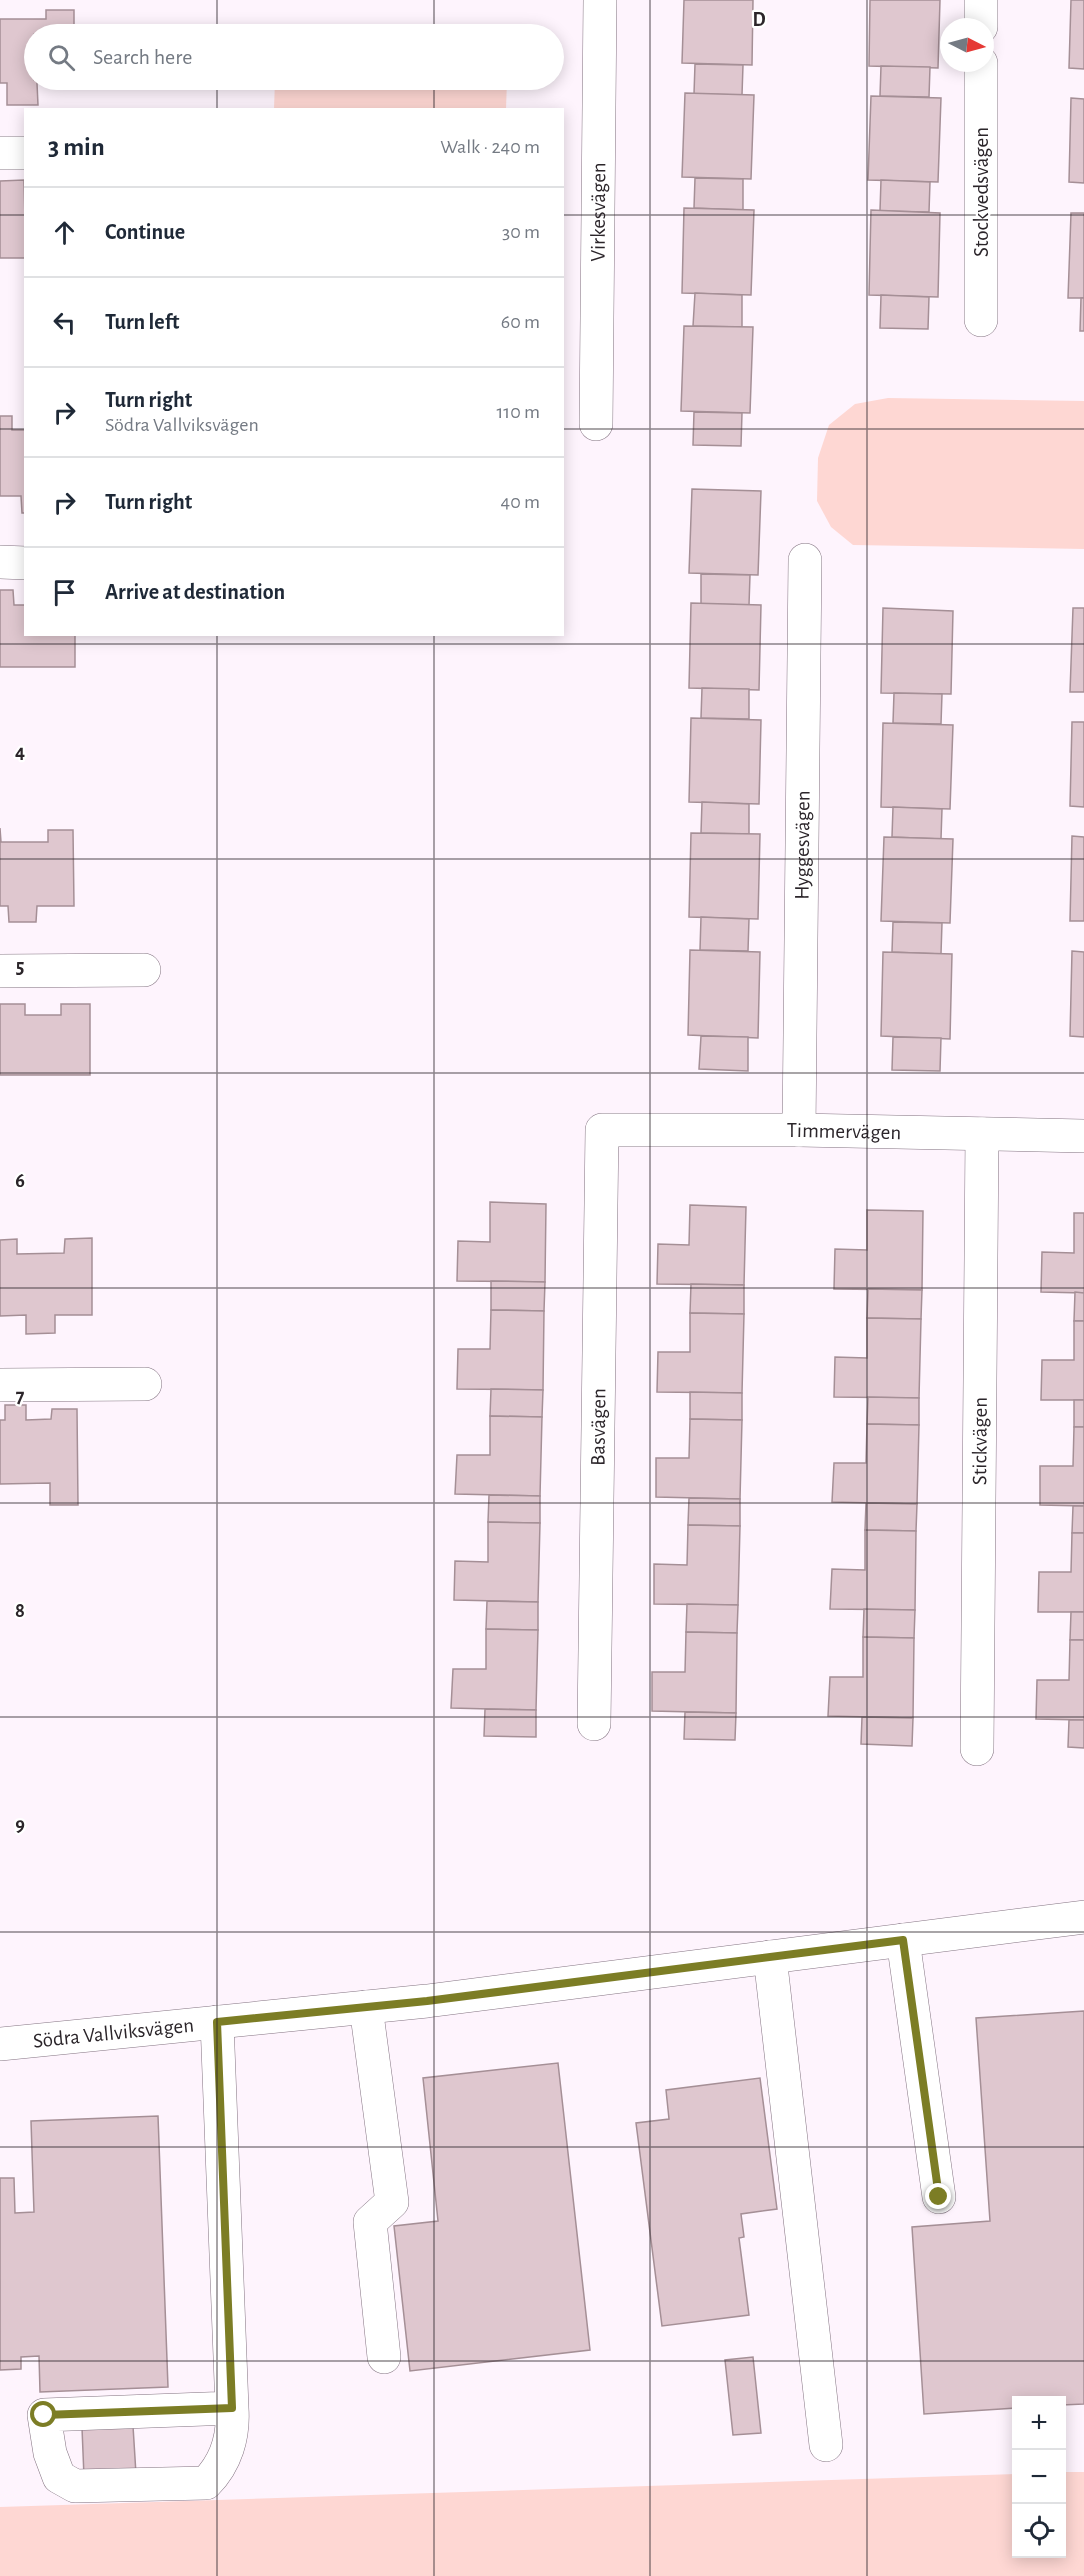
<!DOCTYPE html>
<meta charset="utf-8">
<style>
body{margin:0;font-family:"Alegreya Sans",sans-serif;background:#f2f2f3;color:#1f2937}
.controls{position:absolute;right:18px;bottom:18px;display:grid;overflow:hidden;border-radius:0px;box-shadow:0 3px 15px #0003}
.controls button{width:54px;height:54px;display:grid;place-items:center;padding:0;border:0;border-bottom:2px solid #e0e1e3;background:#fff;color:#1f2937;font:30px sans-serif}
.compass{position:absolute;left:940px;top:18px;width:54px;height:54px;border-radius:50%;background:#fff;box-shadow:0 3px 15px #0003;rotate:96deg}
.stop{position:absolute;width:18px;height:18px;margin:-14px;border:4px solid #7c7d25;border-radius:50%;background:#fff}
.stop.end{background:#7c7d25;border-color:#fff;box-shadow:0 2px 6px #0008}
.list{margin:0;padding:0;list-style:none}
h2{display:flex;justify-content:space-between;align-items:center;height:78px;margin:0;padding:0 24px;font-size:26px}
h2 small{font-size:20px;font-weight:400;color:#747a83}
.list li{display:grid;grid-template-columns:39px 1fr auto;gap:18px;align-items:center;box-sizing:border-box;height:90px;padding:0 24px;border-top:2px solid #e0e1e3}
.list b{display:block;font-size:22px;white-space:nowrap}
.list p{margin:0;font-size:20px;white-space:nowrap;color:#747a83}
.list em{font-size:20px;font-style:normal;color:#747a83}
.icon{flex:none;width:33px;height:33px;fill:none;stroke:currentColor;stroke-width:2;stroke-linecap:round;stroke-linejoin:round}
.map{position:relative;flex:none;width:1084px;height:2576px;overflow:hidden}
.search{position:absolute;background:#fff;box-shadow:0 3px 15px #0003;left:24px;top:24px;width:540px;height:66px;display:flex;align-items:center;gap:15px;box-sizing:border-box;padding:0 21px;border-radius:33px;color:#747a83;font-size:22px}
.panel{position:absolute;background:#fff;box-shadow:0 3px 15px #0003;left:24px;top:108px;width:540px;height:528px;border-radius:0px}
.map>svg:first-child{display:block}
</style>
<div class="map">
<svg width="1084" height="2576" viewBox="0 0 1084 2576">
<rect width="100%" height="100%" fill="#fef4fd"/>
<g fill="#fed7d3">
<path d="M276 25 508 31V34H276Z"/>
<path d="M275 80H507L506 109H274Z"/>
<path d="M888 398 1084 401V549L853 545 831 527 817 501 818 458 829 425 855 404Z"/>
<path d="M1062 2472H1084V2576H0V2507L1016 2474V2554H1062Z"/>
</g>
<g fill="#dfc7cf" stroke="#a58f96" stroke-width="1.5">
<path d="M684 0H753L752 65 682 63Z"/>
<path d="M870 0H940L938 68 869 66Z"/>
<path d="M1071 0H1084V69L1069 68Z"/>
<path d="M46 10H74V34H34V80H74V83H37L38 105H7V83H0V19H46Z"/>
<path d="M695 64 743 65 742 95 694 94Z"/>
<path d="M881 66 930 67 929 97 880 96Z"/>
<path d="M685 93 754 95 751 179 682 177Z"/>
<path d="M871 96 941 98 938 182 868 180Z"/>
<path d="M1071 98 1084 99V183L1069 182Z"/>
<path d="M695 178 743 179V210L694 208Z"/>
<path d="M24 180 26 258H0V181Z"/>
<path d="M881 180 930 182 929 212 880 211Z"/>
<path d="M684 208 754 210 751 295 682 293Z"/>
<path d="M871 210 940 213 938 297 869 295Z"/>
<path d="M1071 213H1084V298H1068Z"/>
<path d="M695 293 742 295V327L693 326Z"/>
<path d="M881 295 929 297 928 329 880 328Z"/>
<path d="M1081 298H1084V331H1080Z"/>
<path d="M684 326 753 327 750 413 681 411Z"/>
<path d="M694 412 742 413 741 446 693 445Z"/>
<path d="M0 416H12V430H26V513H22L21 496H0Z"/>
<path d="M692 489 761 491 758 575 689 573Z"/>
<path d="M701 574 750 575 749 605 701 604Z"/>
<path d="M0 590H13L14 605H26V634H75V667H0Z"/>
<path d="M691 603 761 605 759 690 689 688Z"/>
<path d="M883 608 953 611 951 694 881 693Z"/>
<path d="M1073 608H1084V692H1070Z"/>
<path d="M702 688 749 689V719L701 718Z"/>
<path d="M894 693 942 694 941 724 893 723Z"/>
<path d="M691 718 761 720 759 804 689 802Z"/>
<path d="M1072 722H1084V807L1070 806Z"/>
<path d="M883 723 953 725 950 809 881 807Z"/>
<path d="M702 802 749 804V834L701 833Z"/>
<path d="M893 807 942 809 941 839 892 837Z"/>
<path d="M0 828 1 842H48V830H73L74 906H37L36 922H9L8 906H0Z"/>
<path d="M691 833 760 834 758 919 689 917Z"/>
<path d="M1072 836 1084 837V921H1070Z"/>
<path d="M884 837 953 839 950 923 881 921Z"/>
<path d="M701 917 749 919 748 951 700 950Z"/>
<path d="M893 922 942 923 941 954 892 952Z"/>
<path d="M690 950 760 952 758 1038 688 1035Z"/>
<path d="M1072 951 1084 952V1037L1070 1036Z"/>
<path d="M883 952 952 954 950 1039 881 1036Z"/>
<path d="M0 1004H25V1015H61V1004H90V1075H0Z"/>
<path d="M701 1036 748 1037V1071L699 1069Z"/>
<path d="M893 1037 941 1038 940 1071 892 1070Z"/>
<path d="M490 1202 546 1204 545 1282 457 1281 458 1241 490 1242Z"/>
<path d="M690 1205 746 1207 744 1285 657 1284 658 1244 689 1245Z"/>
<path d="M867 1210 923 1211 922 1290 834 1289 835 1249 867 1250Z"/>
<path d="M1074 1213H1084V1293L1041 1292 1042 1252 1074 1253Z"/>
<path d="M92 1238V1315H55V1333L26 1334V1315L0 1316V1240L17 1239V1254L64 1253 65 1239Z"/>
<path d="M491 1281 545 1282 544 1311 491 1310Z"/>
<path d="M691 1284 744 1285V1314L690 1313Z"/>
<path d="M868 1289 922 1290 921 1319 867 1318Z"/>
<path d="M1075 1292 1084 1293V1321H1074Z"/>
<path d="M491 1310 544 1311 543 1390 457 1389 458 1349H490Z"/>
<path d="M690 1313 744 1314 742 1393 657 1392 658 1352H690Z"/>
<path d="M867 1318 921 1319 919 1398 834 1397 835 1357 867 1358Z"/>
<path d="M1074 1321H1084V1400H1041L1042 1360H1074Z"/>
<path d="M491 1389 543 1390 542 1417 490 1416Z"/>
<path d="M690 1392 742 1393V1420L690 1419Z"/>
<path d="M868 1397 919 1398V1425L867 1424Z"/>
<rect x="1074" y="1400" width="10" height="27"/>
<path d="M5 1405H26V1420L51 1419 52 1409H77L78 1505H50V1483L0 1484V1420H5Z"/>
<path d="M490 1416 542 1417 540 1496 455 1494 457 1455H490Z"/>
<path d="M690 1419 742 1420 740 1499 656 1497V1458H689Z"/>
<path d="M867 1424 919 1425 917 1504 832 1502 834 1463H866Z"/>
<path d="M1074 1427H1084V1506L1040 1505V1466H1073Z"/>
<path d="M489 1495 540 1496V1523L488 1522Z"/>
<path d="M689 1498 740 1499V1526L688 1525Z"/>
<path d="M866 1503 917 1504 916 1531 865 1530Z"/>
<path d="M1073 1506H1084V1533H1072Z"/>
<path d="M488 1522 540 1523 538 1602 454 1600 455 1561 488 1562Z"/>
<path d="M688 1525 740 1526 738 1605 654 1604V1564L687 1565Z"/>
<path d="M865 1530 916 1531 915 1610 830 1609 832 1569 865 1570Z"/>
<path d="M1072 1533H1084V1612H1038L1039 1572H1071Z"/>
<path d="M487 1601 538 1602V1630L486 1629Z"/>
<path d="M687 1604 738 1605 737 1633 686 1632Z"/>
<path d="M864 1609 915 1610 914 1638 863 1637Z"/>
<path d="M1071 1612H1084V1640H1070Z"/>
<path d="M486 1629 538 1630 536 1710 451 1708 453 1669H486Z"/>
<path d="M686 1632 737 1633 736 1713 652 1711V1672H685Z"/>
<path d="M863 1637 914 1638 913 1718 828 1716 830 1677H863Z"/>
<path d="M1070 1640H1084V1720L1036 1719 1037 1680H1069Z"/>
<path d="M485 1709 536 1710V1737L484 1736Z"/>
<path d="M685 1712 736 1713 735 1740 684 1739Z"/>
<path d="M862 1717 913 1718 912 1746 861 1744Z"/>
<path d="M1069 1720H1084V1748L1068 1747Z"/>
<path d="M1084 2011V2404L1062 2405V2400H1016V2408L924 2414 912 2227 990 2221 976 2018Z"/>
<path d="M558 2063 590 2350 410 2371 394 2226 438 2221 423 2078Z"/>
<path d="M760 2078 777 2209 741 2214 744 2237 739 2238 749 2315 662 2326 636 2123 669 2119 666 2090Z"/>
<path d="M158 2116 168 2387 40 2392 39 2356 21 2357V2369L0 2370V2178H14L15 2213 34 2212 31 2121Z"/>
<path d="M753 2357 761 2433 733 2435 725 2360Z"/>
<path d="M133 2426 136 2474 84 2477 82 2428Z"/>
</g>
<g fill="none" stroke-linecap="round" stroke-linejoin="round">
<g stroke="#847482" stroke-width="34">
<g id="minor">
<path d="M981 27V0"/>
<path d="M0 153H26"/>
<path d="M981 320V63"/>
<path id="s1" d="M596 424 600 0"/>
<path d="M0 562 26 563"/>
<path d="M0 971 144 970"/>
<path id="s2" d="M799 1130 805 560"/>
<path d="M0 1385 145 1384"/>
<path id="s3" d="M594 1724 602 1130H799L1084 1136"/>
<path id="s4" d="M977 1749 982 1134"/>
<path d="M903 1940 939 2197"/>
<path d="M770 1957 826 2445"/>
<path d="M366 2007 392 2202 370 2222 384 2357"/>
<path d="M217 2022 232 2408 44 2415 50 2453 59 2477 75 2486 206 2483C226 2463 234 2436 232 2408"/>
<path id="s5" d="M0 2044 427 2001 1084 1917"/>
</g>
</g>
<use href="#minor" stroke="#fff" stroke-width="33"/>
</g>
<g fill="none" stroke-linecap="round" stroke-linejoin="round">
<path stroke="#7c7d25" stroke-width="8" d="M44 2415 232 2408 217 2022 427 2001 903 1940 939 2197"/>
</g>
<path fill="none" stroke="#2b252a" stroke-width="1.5" stroke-opacity="0.55" d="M217 0V34M434 0V34M650 0V2576M867 0V2576M217 80V110M434 80V110M0 215H26M562 215H1084M0 429H26M562 429H1084M217 634V2576M434 634V2576M0 644H1084M0 859H1084M0 1073H1084M0 1288H1084M0 1503H1084M0 1717H1084M0 1932H1084M0 2147H1084M0 2361H1084"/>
<g text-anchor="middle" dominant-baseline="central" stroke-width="4.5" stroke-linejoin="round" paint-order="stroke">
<g font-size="21" fill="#2b252a" stroke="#fff">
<text transform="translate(981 192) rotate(-90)">Stockvedsvägen</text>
<text stroke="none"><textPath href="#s1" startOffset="212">Virkesvägen</textPath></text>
<text stroke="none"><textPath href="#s2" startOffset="285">Hyggesvägen</textPath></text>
<text stroke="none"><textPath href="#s3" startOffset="836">Timmervägen</textPath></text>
<text stroke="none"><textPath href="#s3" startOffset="297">Basvägen</textPath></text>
<text stroke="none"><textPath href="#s4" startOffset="308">Stickvägen</textPath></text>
<text stroke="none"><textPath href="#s5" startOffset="114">Södra Vallviksvägen</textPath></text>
</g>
</g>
<g font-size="20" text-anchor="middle" font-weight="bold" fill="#2b252a" stroke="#fff" stroke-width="4.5" stroke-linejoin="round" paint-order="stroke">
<text x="759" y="26">D</text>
<text x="20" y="758">4</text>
<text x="20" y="973">5</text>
<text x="20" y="1187">6</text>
<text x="20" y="1402">7</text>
<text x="20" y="1617">8</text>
<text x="20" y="1831">9</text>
</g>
</svg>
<div class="controls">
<button>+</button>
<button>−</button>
<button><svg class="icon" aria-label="locate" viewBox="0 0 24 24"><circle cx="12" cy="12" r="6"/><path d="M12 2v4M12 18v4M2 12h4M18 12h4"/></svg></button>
</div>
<svg class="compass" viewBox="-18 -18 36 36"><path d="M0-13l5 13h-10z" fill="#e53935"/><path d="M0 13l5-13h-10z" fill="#747a83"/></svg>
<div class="stop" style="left:44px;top:2415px"></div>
<div class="stop end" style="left:939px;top:2197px"></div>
<div class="search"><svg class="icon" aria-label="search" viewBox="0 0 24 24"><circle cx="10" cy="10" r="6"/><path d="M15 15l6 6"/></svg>Search here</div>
<section class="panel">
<h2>3 min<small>Walk · 240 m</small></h2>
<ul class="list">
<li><svg class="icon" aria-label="ahead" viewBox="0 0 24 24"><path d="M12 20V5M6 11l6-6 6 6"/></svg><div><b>Continue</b></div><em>30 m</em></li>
<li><svg class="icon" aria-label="left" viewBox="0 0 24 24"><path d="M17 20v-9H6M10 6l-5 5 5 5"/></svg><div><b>Turn left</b></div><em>60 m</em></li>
<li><svg class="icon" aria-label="right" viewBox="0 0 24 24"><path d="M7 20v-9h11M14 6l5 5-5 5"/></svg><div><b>Turn right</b><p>Södra Vallviksvägen</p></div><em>110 m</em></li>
<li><svg class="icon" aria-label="right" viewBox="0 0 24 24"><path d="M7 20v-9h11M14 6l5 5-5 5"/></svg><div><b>Turn right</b></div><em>40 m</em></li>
<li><svg class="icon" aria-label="arrive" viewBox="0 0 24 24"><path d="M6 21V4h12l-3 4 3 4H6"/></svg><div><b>Arrive at destination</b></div></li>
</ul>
</section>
</div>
